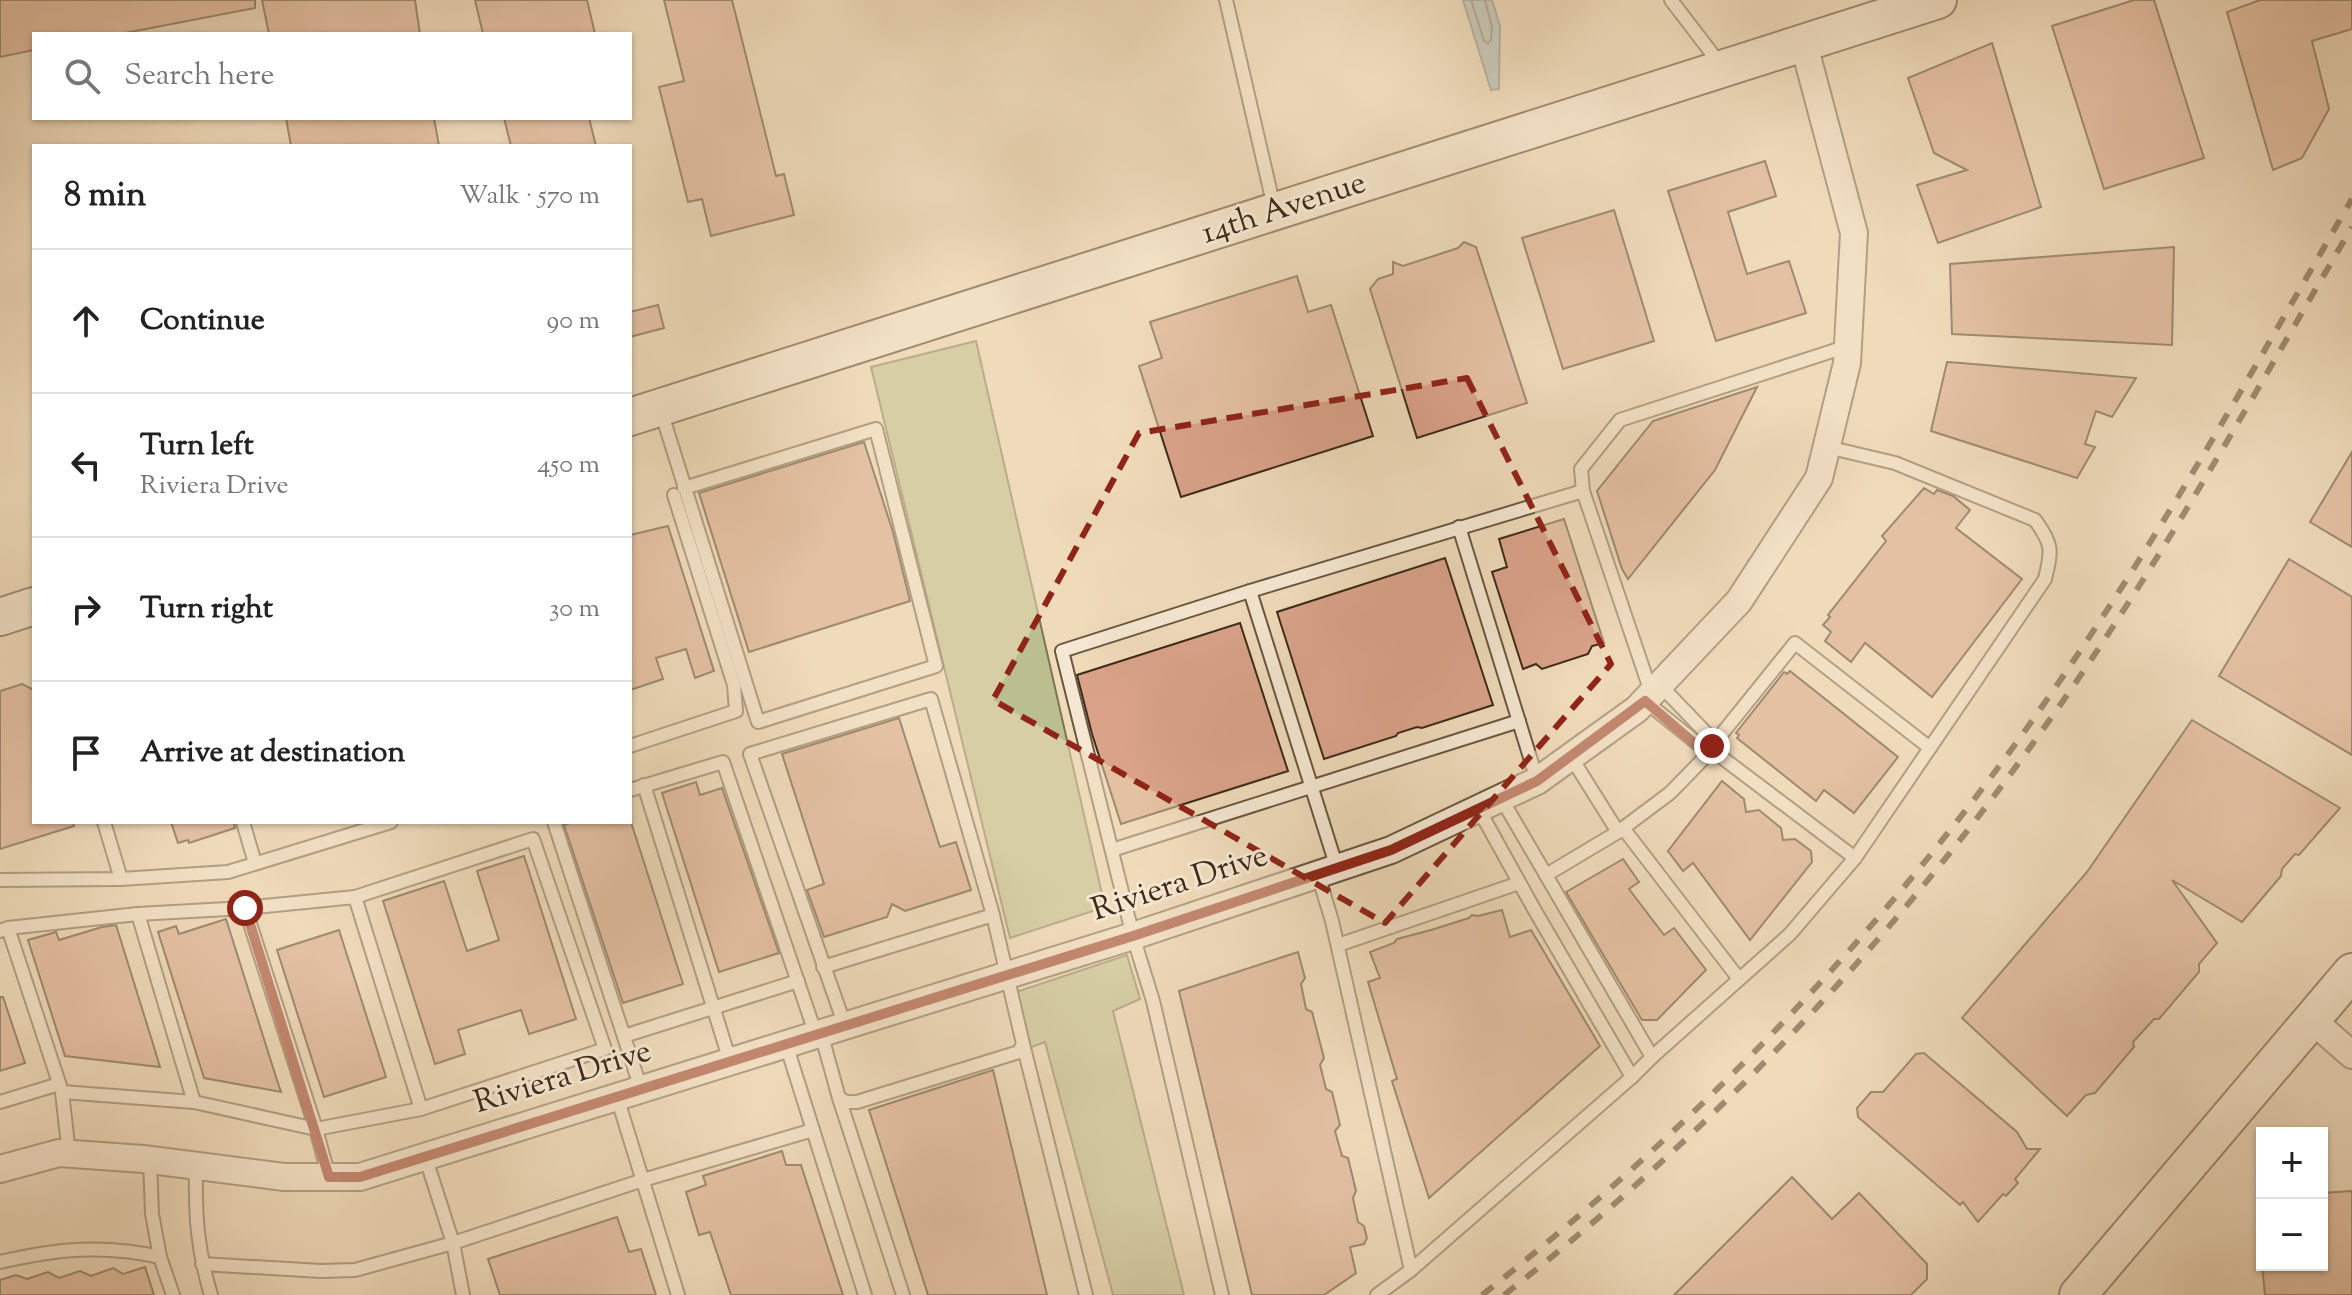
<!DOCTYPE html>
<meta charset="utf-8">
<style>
body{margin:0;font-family:"Sorts Mill Goudy",serif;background:#f2f2f2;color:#222}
.controls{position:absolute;right:24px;bottom:24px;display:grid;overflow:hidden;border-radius:0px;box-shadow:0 2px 6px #0004}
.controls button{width:72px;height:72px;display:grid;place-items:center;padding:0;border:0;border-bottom:2px solid #e0e0e0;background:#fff;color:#222;font:40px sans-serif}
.stop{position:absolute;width:24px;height:24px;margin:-18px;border:6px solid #8f2418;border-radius:50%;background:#fff}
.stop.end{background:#8f2418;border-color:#fff;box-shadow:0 2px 8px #0008}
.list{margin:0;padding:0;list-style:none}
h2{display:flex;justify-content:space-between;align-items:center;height:104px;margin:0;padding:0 32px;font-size:34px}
h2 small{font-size:26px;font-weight:400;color:#767676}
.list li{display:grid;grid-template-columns:52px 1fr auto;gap:24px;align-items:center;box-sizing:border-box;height:144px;padding:0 32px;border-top:2px solid #e0e0e0}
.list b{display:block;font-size:30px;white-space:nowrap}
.list p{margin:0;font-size:26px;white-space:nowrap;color:#767676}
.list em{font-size:26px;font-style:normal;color:#767676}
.icon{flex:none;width:44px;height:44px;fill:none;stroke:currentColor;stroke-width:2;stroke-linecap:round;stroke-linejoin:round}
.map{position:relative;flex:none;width:2352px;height:1295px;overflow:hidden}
.search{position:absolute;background:#fff;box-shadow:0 2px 6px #0004;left:32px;top:32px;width:600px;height:88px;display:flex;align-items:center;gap:20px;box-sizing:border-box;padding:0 28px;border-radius:0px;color:#767676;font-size:30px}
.panel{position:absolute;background:#fff;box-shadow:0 2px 6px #0004;left:32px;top:144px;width:600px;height:680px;border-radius:0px}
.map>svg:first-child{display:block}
</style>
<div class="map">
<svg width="2352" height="1295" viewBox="0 0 2352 1295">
<rect width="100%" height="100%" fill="#efdaba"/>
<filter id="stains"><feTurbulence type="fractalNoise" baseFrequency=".0025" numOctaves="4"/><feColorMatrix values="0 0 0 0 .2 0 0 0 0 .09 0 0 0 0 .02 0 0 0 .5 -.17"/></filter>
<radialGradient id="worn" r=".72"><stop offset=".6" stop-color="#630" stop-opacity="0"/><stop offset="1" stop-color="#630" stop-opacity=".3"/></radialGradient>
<g fill="#bbbe8e" stroke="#7c7453" stroke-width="2">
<path d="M976 341 1105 907 1010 938 871 367Z"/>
<path d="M1127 955 1140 999 1113 1011 1184 1295H1113L1045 1042 1029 1048 1016 992Z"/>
</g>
<path fill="#a0b7bc" stroke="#787f7a" stroke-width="2" d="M1463 0H1492L1500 26 1499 89 1491 90Z"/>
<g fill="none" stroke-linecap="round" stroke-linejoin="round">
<path stroke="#6e716a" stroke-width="2" d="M1471 0 1484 41 1488 43 1491 40 1492 27 1485 0"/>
</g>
<g fill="#d9a289" stroke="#3c2b18" stroke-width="2">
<path d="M0 0H255V8L120 34H34V50L0 57Z"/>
<path d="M262 0H415L420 34H269Z"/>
<path d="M475 0H587L595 34H483Z"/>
<path d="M664 0H732L776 176 784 174 794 215 711 236 702 199 688 202 659 87 684 81Z"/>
<path d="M2134 0H2154L2204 158 2104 189 2052 26Z"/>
<path d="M2260 0H2352V29L2312 41 2329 109 2302 158 2273 170 2227 12Z"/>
<path d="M1992 43 2041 207 1938 243 1917 185 1967 170 1934 153 1908 78Z"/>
<path d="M286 118H434L439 146H291Z"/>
<path d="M504 118H589L596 146H511Z"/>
<path d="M1765 161 1776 196 1728 212 1747 274 1789 261 1806 313 1716 341 1668 191Z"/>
<path d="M1614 210 1654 341 1563 369 1522 238Z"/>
<path d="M1464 242 1476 247 1527 403 1417 438 1370 289 1378 279 1393 274V262L1403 266 1458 248Z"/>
<path d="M2174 247 2172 345 1952 334 1950 264Z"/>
<path d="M1297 276 1308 312 1331 305 1373 436 1181 497 1139 366 1162 358 1150 322Z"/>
<path d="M658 305 664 328 630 337V312Z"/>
<path d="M1947 362 1961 363 2136 378 2112 417 2096 411 2085 444 2095 447 2077 478 1931 431Z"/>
<path d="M1757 387 1715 470 1628 579 1622 569 1597 491 1653 421Z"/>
<path d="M864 442 893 532 910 601 749 652 699 493Z"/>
<path d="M2352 452V547L2310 522Z"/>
<path d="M1924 488 1934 494 1937 490 1953 496 1970 510 1956 528 2022 579 1932 697 1865 643 1851 662 1825 641 1831 632 1823 625 1830 617 1828 615 1886 541 1882 536Z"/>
<path d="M1564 519 1604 643 1592 646 1588 654 1542 669 1536 664 1523 669 1492 572 1507 567 1499 539Z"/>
<path d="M668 526 714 671 695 678 686 649 656 658 663 679 630 690V535Z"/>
<path d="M1445 558 1493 705 1422 728 1417 727 1398 733 1396 736 1324 759 1277 612Z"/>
<path d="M2289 559 2352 597V755L2219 676Z"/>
<path d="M1240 623 1288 771 1121 824 1092 734 1077 675Z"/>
<path d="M1790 671 1898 757 1854 813 1824 790 1816 801 1737 738 1739 735 1736 733 1784 672 1787 674Z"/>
<path d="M22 684 34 690V822H73L74 826 0 849V691Z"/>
<path d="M899 718 940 847 956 842 971 890 905 911 892 904 887 917 824 937 807 890 824 884 782 754Z"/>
<path d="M2192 720 2340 808 2299 855 2295 854 2282 869 2281 876 2242 922 2172 880 2217 943 2199 964V972L2159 1019H2154L2133 1042 2134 1047 2095 1093 2086 1095 2067 1116 1962 1018 2087 872Z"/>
<path d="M1722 781 1744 799 1746 812 1759 810 1781 828 1783 840 1795 839 1811 851 1812 862 1750 940 1693 863 1683 871 1668 851Z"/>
<path d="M696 782 700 795 722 788 779 953 719 972 662 793Z"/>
<path d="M171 822H234L235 828 189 843 188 840 178 843Z"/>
<path d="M572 822H631L683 984 623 1003 564 825Z"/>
<path d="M524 856 576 1019 529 1034 521 1010 458 1030 465 1054 435 1064 383 901 444 881 467 951 499 940 477 871Z"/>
<path d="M1623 859 1639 882 1629 889 1664 935 1674 928 1706 970 1657 1020H1642L1566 892Z"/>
<path d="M1502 910 1510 937 1531 930 1600 1046 1429 1198 1392 1081 1397 1079 1368 982 1380 978 1370 952 1394 943 1397 939 1431 930 1469 918 1472 915 1478 916Z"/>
<path d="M226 919 276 1077 281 1092 204 1078 158 932 176 926 179 934Z"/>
<path d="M116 925 154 1047 160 1067 65 1056 28 940 56 932 59 940 102 927Z"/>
<path d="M339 930 386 1077 324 1097 277 950Z"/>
<path d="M1298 952 1305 978 1301 984 1306 1009 1312 1012 1324 1058 1320 1065 1326 1089 1332 1092 1340 1125 1335 1131 1342 1156 1348 1158 1356 1191 1353 1198 1358 1222 1364 1226 1367 1238 1364 1244 1350 1247 1356 1273 1324 1295H1252L1179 991Z"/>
<path d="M0 997H3L25 1063 0 1071Z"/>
<path d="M1924 1053 2017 1132 2027 1149H2040L2015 1179 2018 1183 2006 1196 2003 1194 1978 1222 1963 1202 1960 1205 1858 1117 1857 1108 1871 1092H1883L1916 1054Z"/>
<path d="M993 1070 1047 1295H928L869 1110Z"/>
<path d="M782 1151 786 1165H801L843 1295H731L710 1232 699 1235 686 1192 706 1185 703 1176Z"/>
<path d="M1792 1177 1832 1219 1859 1193 1927 1264V1279L1911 1295H1674Z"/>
<path d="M2352 1191V1295H2265L2262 1265H2322V1193Z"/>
<path d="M617 1217 629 1252 641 1249 656 1295H500L488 1259Z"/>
<path d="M145 1267 154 1295H0V1280L16 1275 27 1279 48 1272 59 1278 80 1271 91 1276 113 1268 123 1274Z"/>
</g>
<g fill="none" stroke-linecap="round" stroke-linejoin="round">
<g stroke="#695740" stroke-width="16">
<g id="service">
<path d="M1226 0 1274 207"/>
<path d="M1671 0 1720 64"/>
<path d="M661 411 758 722 936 666 876 429 684 488"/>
<path d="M1459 527 1537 780"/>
<path d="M1250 591 1337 868"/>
<path d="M1660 685 1709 736 1712 746"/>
<path d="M1651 692 1583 491 1581 469 1620 420 1848 346"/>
<path d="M1645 701 1708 752"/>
<path d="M630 746 736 711 734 685 674 495"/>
<path d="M1712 750 1855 858"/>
<path d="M1571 757 1618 832"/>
<path d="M644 785 730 1061"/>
<path d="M630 790 723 762 816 1035"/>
<path d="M1501 798 1652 1057 1632 1077"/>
<path d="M104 822 121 879"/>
<path d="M243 822 255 863"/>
<path d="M554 822 641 1089"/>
<path d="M1623 828 1739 979"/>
<path d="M1112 850 1519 721"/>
<path d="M1318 875 1332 921 1411 1270 1377 1295"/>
<path d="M1546 875 1618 832 1670 793 1712 750V746L1795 643 1930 748"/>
<path d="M0 880 121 879 228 872 391 822"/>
<path d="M355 897 421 1109"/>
<path d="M138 914 245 908 355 897 533 839 605 1049 421 1109 316 1129 245 908"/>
<path d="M8 928 138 914 194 1102 62 1092"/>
<path d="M0 931 8 928 62 1092 69 1154"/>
<path d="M1338 945 1519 883"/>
<path d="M823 967 993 915"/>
<path d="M821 1033 839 1098 846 1102H857L1019 1052 1023 1044 993 915 931 699 750 754 845 1026"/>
<path d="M624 1036 798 981"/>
<path d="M786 1044 813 1130"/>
<path d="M1023 1044 1086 1295"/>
<path d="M1652 1057 1790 934 1855 858 2045 579C2052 550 2053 545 2035 520L1895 463 1827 447"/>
<path d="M617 1097 678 1295"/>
<path d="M839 1098 903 1295"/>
<path d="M0 1102 59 1084"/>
<path d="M194 1102 316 1129 329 1177"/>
<path d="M425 1156 453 1243 463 1295"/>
<path d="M196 1166C195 1215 197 1248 211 1295"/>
<path d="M160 1257 173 1295"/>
<path d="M0 1262C56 1249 103 1244 160 1257L152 1214 150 1160"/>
<path d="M202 1264 321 1271 355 1270 453 1243 643 1180 813 1130 865 1295"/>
<path d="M1411 1270 1632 1077 1534 909 1478 808"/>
<path d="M1222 1295 1153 1001 1133 936 1062 651 1250 591 1583 491"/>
</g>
</g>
<g stroke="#695740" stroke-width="30">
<g id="minor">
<path d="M2312 1020 2352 1055"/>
<path d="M0 1169 59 1153 143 1159 284 1177H360L1133 936 1391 850 1537 781 1637 709 1739 601 1819 478 1847 363 1854 233 1804 45"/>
</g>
</g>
<g stroke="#3c2b18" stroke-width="40">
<g id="secondary">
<path d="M630 417 1938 0"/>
<path d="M0 617 34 606"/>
<path d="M2078 1295 2352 972"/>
</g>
</g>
<use href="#service" stroke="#f5e7d2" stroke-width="12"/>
<use href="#minor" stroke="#f5e7d2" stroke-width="26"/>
<use href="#secondary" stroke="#f5e7d2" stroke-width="36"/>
<g stroke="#3c2b18" stroke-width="6" stroke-dasharray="14 14" stroke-linecap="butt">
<path d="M1482 1295C1713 1114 1915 899 2078 654 2177 507 2263 352 2352 199"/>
<path d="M1504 1295C1709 1135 1890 944 2041 732 2156 572 2252 397 2352 227"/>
</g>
</g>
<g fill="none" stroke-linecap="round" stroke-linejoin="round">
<path stroke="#8f2418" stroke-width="10" d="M245 908 329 1177H360L1133 936 1391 850 1537 781 1645 701 1701 749 1708 752 1712 750V746"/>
</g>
<path d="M0 0H2352V1295H0ZM1467 378 1611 664 1385 923 993 700 1139 433Z" fill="#efdaba" fill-opacity=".55" fill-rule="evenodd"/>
<path fill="none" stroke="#8f2418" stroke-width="6" stroke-dasharray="16 10" stroke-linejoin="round" d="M1467 378 1611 664 1385 923 993 700 1139 433Z"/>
<g text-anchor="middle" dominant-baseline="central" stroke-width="6" stroke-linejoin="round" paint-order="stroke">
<g font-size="32" fill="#3c2b18" stroke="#f5e7d2">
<text transform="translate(1284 209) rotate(-18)">14th Avenue</text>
<text transform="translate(1180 884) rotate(-18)">Riviera Drive</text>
<text transform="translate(563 1078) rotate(-17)">Riviera Drive</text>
</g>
</g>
<rect width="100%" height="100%" filter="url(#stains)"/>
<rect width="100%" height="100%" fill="url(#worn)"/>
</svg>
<div class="controls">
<button>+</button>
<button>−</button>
</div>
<div class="stop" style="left:245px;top:908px"></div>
<div class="stop end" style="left:1712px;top:746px"></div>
<div class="search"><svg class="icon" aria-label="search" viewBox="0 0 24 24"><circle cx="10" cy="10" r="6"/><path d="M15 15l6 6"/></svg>Search here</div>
<section class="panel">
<h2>8 min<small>Walk · 570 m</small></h2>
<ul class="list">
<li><svg class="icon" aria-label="ahead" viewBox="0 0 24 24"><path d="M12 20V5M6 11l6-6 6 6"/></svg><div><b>Continue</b></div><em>90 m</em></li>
<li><svg class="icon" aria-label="left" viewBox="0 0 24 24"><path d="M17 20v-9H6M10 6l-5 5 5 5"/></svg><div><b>Turn left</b><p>Riviera Drive</p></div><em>450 m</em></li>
<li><svg class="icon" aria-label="right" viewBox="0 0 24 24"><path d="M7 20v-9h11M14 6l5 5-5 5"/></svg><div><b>Turn right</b></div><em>30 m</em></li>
<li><svg class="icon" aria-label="arrive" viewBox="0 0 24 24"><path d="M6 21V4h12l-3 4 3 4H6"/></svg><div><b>Arrive at destination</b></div></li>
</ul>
</section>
</div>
